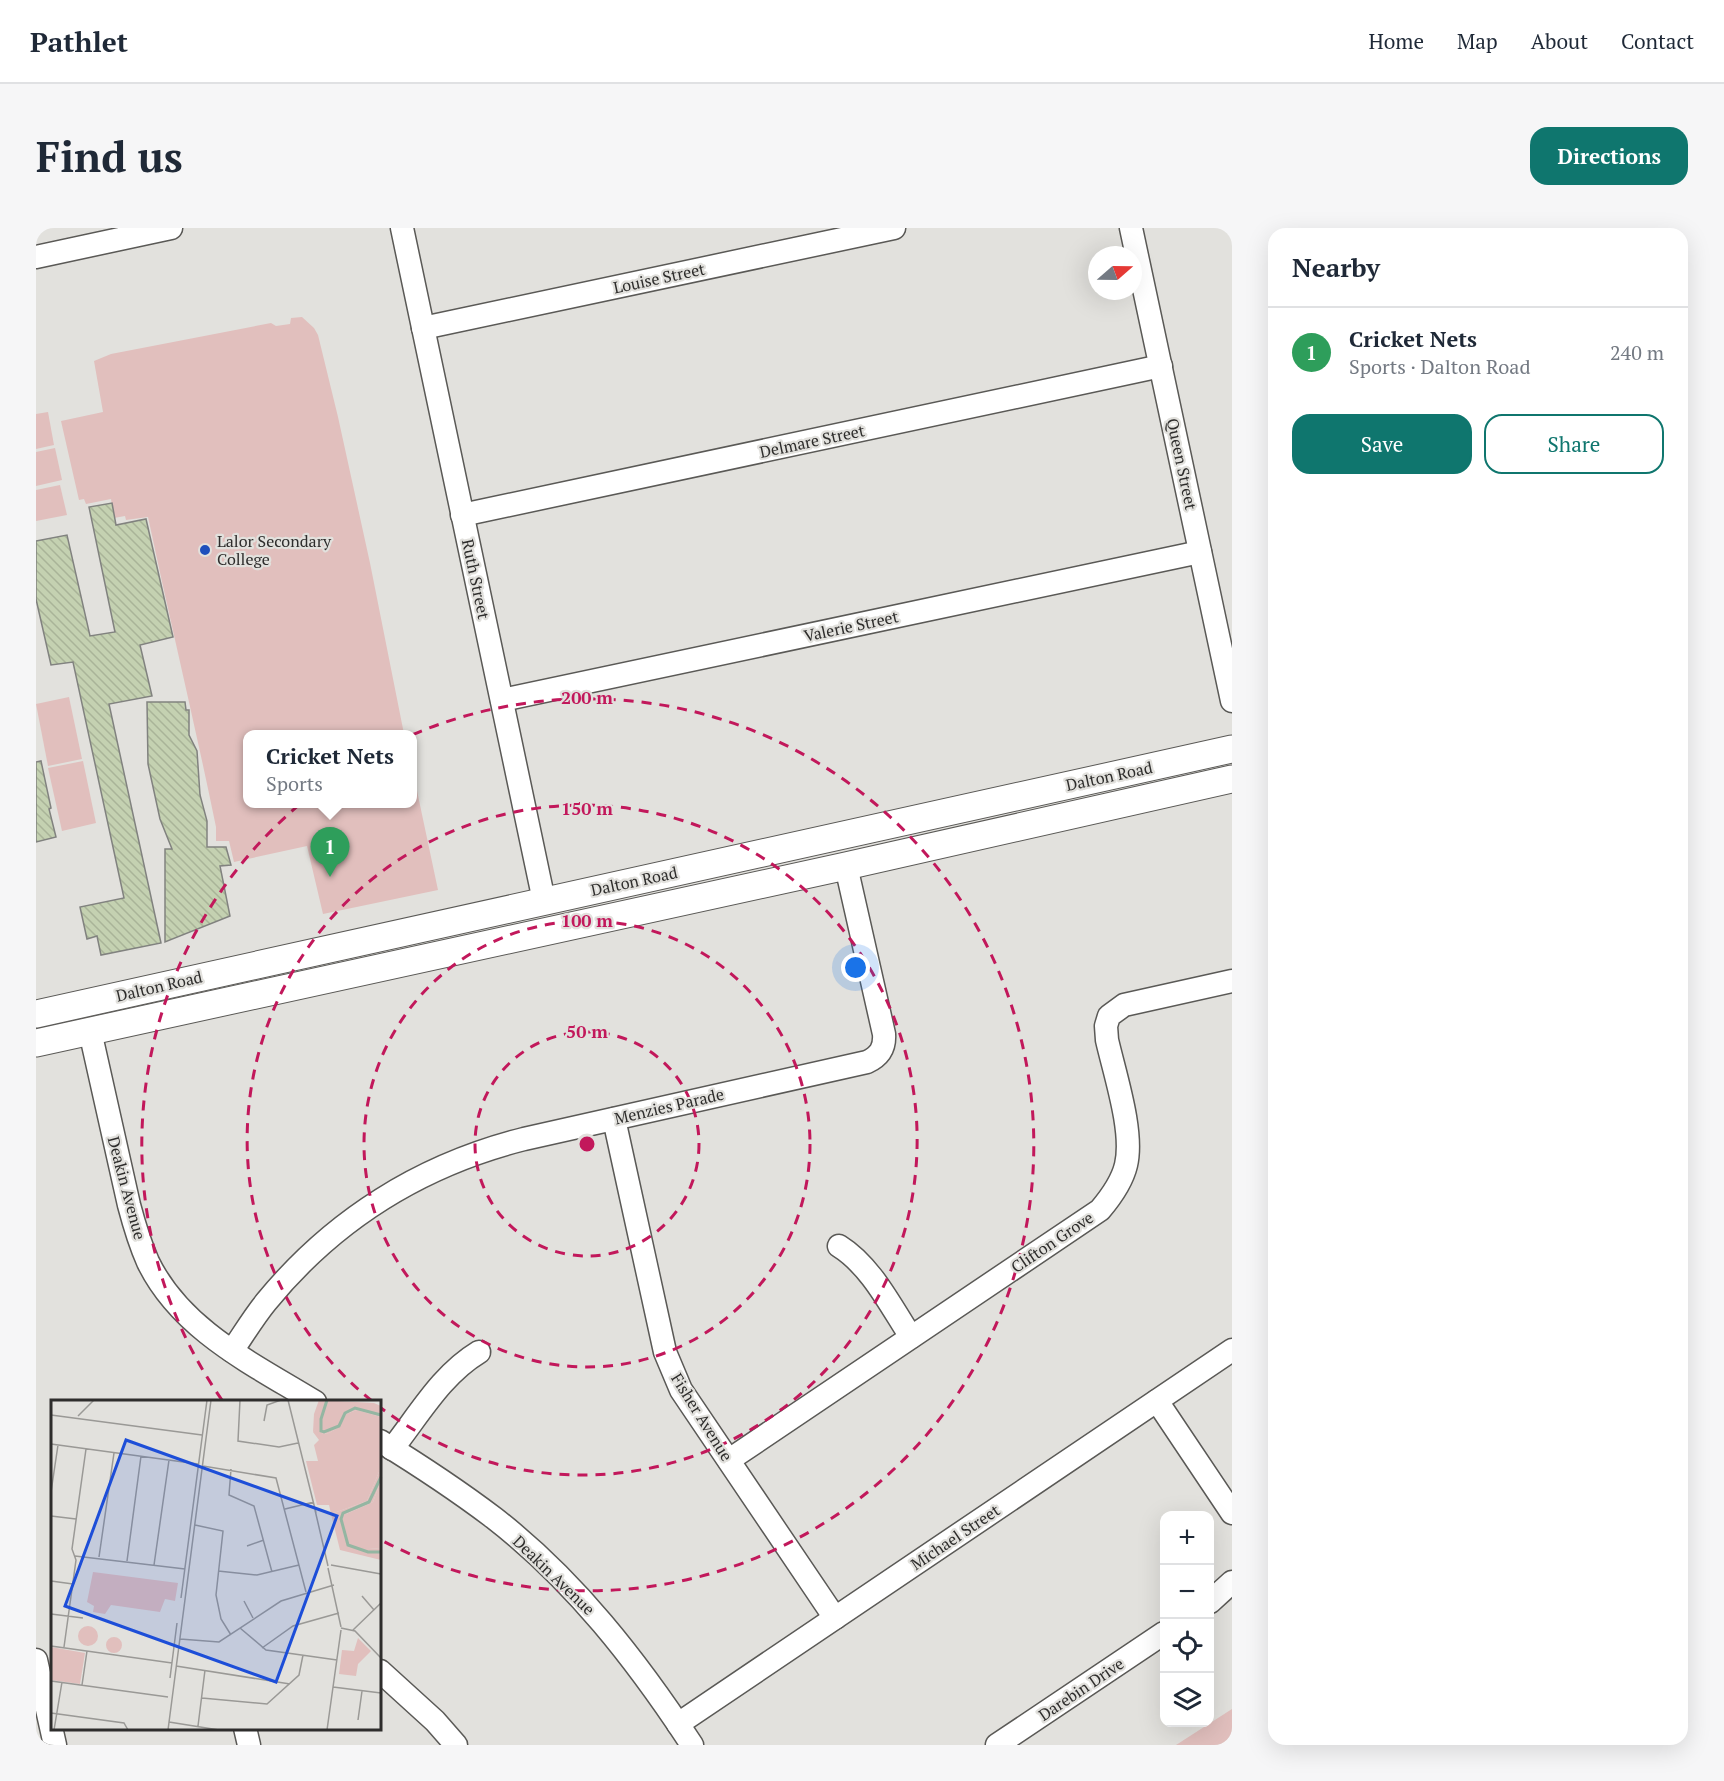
<!DOCTYPE html>
<meta charset="utf-8">
<style>
body{margin:0;font-family:"PT Serif",serif;background:#f6f6f7;color:#1f2937}
.controls{position:absolute;right:18px;bottom:18px;display:grid;overflow:hidden;border-radius:12px;box-shadow:0 6px 24px #0002}
.controls button{width:54px;height:54px;display:grid;place-items:center;padding:0;border:0;border-bottom:2px solid #e0e1e3;background:#fff;color:#1f2937;font:30px sans-serif}
.compass{position:absolute;left:1052px;top:18px;width:54px;height:54px;border-radius:50%;background:#fff;box-shadow:0 6px 24px #0002;rotate:70deg}
.you{position:absolute;left:820px;top:740px;width:21px;height:21px;margin:-15px;border:4px solid #fff;border-radius:50%;background:#1a73e8;box-shadow:0 0 0 9px #1a73e833}
.badge{display:grid;place-items:center;width:39px;height:39px;border-radius:50%;background:#0f766e;color:#fff;font-size:20px;font-weight:700}
.pin{position:absolute;translate:-50% -50px;filter:drop-shadow(0 2px 3px #0008)}
.pin::after{content:'';position:absolute;top:32px;width:21px;height:18px;background:inherit;clip-path:polygon(0 0,100% 0,50% 100%)}
.popup{position:absolute;left:207px;top:502px;width:174px;height:78px;box-sizing:border-box;display:grid;place-content:center;border-radius:12px;background:#fff;filter:drop-shadow(0 2px 4px #0005);font-size:20px;white-space:nowrap;color:#747a83}
.popup b{font-size:22px;color:#1f2937}
.popup::after{content:'';position:absolute;left:50%;top:100%;margin-left:-12px;border:12px solid transparent;border-top-color:#fff}
.list{margin:0;padding:0;list-style:none}
h2{display:flex;justify-content:space-between;align-items:center;height:78px;margin:0;padding:0 24px;font-size:26px}
h2 small{font-size:20px;font-weight:400;color:#747a83}
.list li{display:grid;grid-template-columns:39px 1fr auto;gap:18px;align-items:center;box-sizing:border-box;height:90px;padding:0 24px;border-top:2px solid #e0e1e3}
.list b{display:block;font-size:22px;white-space:nowrap}
.list p{margin:0;font-size:20px;white-space:nowrap;color:#747a83}
.list em{font-size:20px;font-style:normal;color:#747a83}
.actions{display:flex;gap:12px;padding:18px 24px}
.actions a{flex:1;padding:14px 0;border:2px solid #0f766e;border-radius:18px;text-align:center;font-size:21px;color:#0f766e}
.actions .main{background:#0f766e;color:#fff}
.icon{flex:none;width:33px;height:33px;fill:none;stroke:currentColor;stroke-width:2;stroke-linecap:round;stroke-linejoin:round}
.map{position:relative;flex:none;width:1196px;height:1517px;overflow:hidden;border-radius:18px}
header{display:flex;align-items:center;gap:36px;box-sizing:border-box;height:84px;padding:0 30px;background:#fff;border-bottom:2px solid #e0e1e3}
header strong{font-size:28px}
nav{display:flex;gap:33px;margin-inline-start:auto;font-size:21px}
.intro{display:flex;align-items:center;justify-content:space-between;box-sizing:border-box;height:144px;padding:0 36px}
h1{margin:0;font-size:42px}
.button{padding:15px 27px;border-radius:18px;background:#0f766e;color:#fff;font-size:21px;font-weight:700}
main{display:flex;gap:36px;padding:0 36px}
aside{flex:1;background:#fff;border-radius:18px;box-shadow:0 6px 24px #0002}
.map>svg:first-child{display:block}
</style>
<header>
<strong>Pathlet</strong>
<nav><a>Home</a><a>Map</a><a>About</a><a>Contact</a></nav>
</header>
<div class="intro"><h1>Find us</h1><a class="button">Directions</a></div>
<main>
<div class="map">
<svg width="1196" height="1517" viewBox="0 0 1196 1517">
<defs>
<pattern id="building-back-hatch" width="6" height="6" patternUnits="userSpaceOnUse" patternTransform="scale(1.5)"><rect width="6" height="6" fill="#c4d1b1"/><path d="M-1 5l2 2M0 0l6 6M5-1l2 2" fill="none" stroke="#a9b498"/></pattern>
</defs>
<rect width="100%" height="100%" fill="#e2e1dd"/>
<g fill="#e1bfbd">
<path d="M266 89 278 100 282 107 302 189 334 335 368 506H212V576H376L377 544 402 662 287 686 271 618 198 634 193 613H180V599C159 496 134 393 112 289L90 292 89 288 78 290 75 271 50 276 48 271 43 272 25 193 67 184 58 133 75 126 235 95 240 98 254 96 255 90Z"/>
<path d="M12 184 18 217 0 221V186Z"/>
<path d="M19 220 26 252 0 258V224Z"/>
<path d="M24 257 31 287 0 293V262Z"/>
<path d="M33 469 46 531 12 538 0 476Z"/>
<path d="M47 533 60 595 26 603 12 540Z"/>
<path d="M1196 1481V1517H1140Z"/>
</g>
<g fill="url(#building-back-hatch)" stroke="#81827f" stroke-width="1.5">
<path d="M76 275 80 297 110 291 137 409 104 417 116 468 73 476 125 715 65 727 61 708 51 711 44 679 88 670 37 434 15 437 0 371V313L31 307 54 408 79 404 53 279Z"/>
<path d="M111 474H149L150 482H153V507L161 523 164 567 171 593V619H190L195 637 184 638 194 688 129 714V621H136L124 591 112 536Z"/>
<path d="M5 533 15 580 13 581 20 609 0 614V534Z"/>
</g>
<g fill="none" stroke-linecap="round" stroke-linejoin="round">
<g stroke="#5a5956" stroke-width="25">
<g id="minor">
<path d="M366 0 508 673"/>
<path d="M1095 0 1196 473"/>
<path d="M0 29 135 0"/>
<path d="M387 100 858 0"/>
<path d="M426 287 1125 138"/>
<path d="M466 472 1164 324"/>
<path d="M54 803 93 977C98 996 104 1016 112 1034 145 1102 217 1136 279 1174"/>
<path d="M578 891 629 1124 645 1162 799 1390"/>
<path d="M803 1018C835 1038 854 1077 875 1109"/>
<path d="M196 1123C207 1107 217 1090 230 1074 297 992 385 937 488 911L831 834C844 828 849 820 848 806L810 638"/>
<path d="M1121 1173 1196 1285"/>
<path d="M344 1213C383 1237 421 1262 458 1290 538 1352 601 1433 656 1517"/>
<path d="M356 1221C383 1187 405 1147 443 1124"/>
<path d="M693 1232 1064 982C1075 969 1086 954 1090 937 1098 904 1079 847 1071 812L1070 798 1073 788 1088 777 1196 753"/>
<path d="M1174 1374 1196 1354"/>
<path d="M0 1432 19 1517"/>
<path d="M344 1443 399 1493 420 1517"/>
<path d="M642 1496 1196 1122"/>
<path d="M209 1500 213 1517"/>
<path d="M961 1517 1128 1405"/>
</g>
</g>
<g stroke="#5a5956" stroke-width="29">
<g id="major">
<path d="M0 786 1196 521"/>
<path d="M0 815 810 638 1196 551"/>
</g>
</g>
<use href="#minor" stroke="#fff" stroke-width="22"/>
<use href="#major" stroke="#fff" stroke-width="27"/>
</g>
<g fill="none" stroke="#c2185b" stroke-width="3" stroke-dasharray="10 8">
<circle cx="551" cy="916" r="112"/>
<circle cx="551" cy="916" r="223"/>
<path d="M336 1173A335 335 0 1 1 345 1180"/>
<path d="M186 1172A446 446 0 1 1 345 1312"/>
</g>
<circle fill="#1e4fbc" stroke="#e2e1dd" stroke-width="2" cx="169" cy="322" r="6"/>
<g text-anchor="middle" dominant-baseline="central" stroke-width="4.5" stroke-linejoin="round" paint-order="stroke">
<g font-size="16" fill="#2e2d2c" stroke="#e2e1dd">
<text transform="translate(623 50) rotate(-12)">Louise Street</text>
<text transform="translate(776 213) rotate(-12)">Delmare Street</text>
<text transform="translate(1146 236) rotate(78)">Queen Street</text>
<text transform="translate(440 351) rotate(78)">Ruth Street</text>
<text transform="translate(815 398) rotate(-12)">Valerie Street</text>
<text transform="translate(1073 548) rotate(-12)">Dalton Road</text>
<text transform="translate(598 653) rotate(-12)">Dalton Road</text>
<text transform="translate(123 758) rotate(-13)">Dalton Road</text>
<text transform="translate(633 878) rotate(-13)">Menzies Parade</text>
<text transform="translate(91 960) rotate(75)">Deakin Avenue</text>
<text transform="translate(1016 1014) rotate(-34)">Clifton Grove</text>
<text transform="translate(666 1189) rotate(58)">Fisher Avenue</text>
<text transform="translate(919 1309) rotate(-34)">Michael Street</text>
<text transform="translate(518 1347) rotate(44)">Deakin Avenue</text>
<text transform="translate(1045 1461) rotate(-34)">Darebin Drive</text>
</g>
<g font-size="16" fill="#2e2d2c" stroke="#e2e1dd" text-anchor="start">
<text x="181" y="313">Lalor Secondary<tspan x="181" dy="18">College</tspan></text>
</g>
</g>
<g transform="translate(15 1172)">
<rect width="330" height="330" fill="#e2e1dd"/>
<path d="M268 0 323 3 330 6V17L306 10 295 14 288 27 278 33 272 34 266 29 262 32 263 14ZM330 67V80L322 102 295 114 318 148 330 149V160L289 150 280 114 316 101ZM42 172 127 183 124 201 114 199 109 212 60 205 54 214 42 212 43 206 36 202ZM27 236a10 10 0 1 1 20 0a10 10 0 1 1-20 0ZM55 245a8 8 0 1 1 16 0a8 8 0 1 1-16 0Z" fill="#e1bfbd"/>
<path d="M306 10 330 17V67L316 101 280 114 278 105H266L255 61H267L263 45 268 40 262 32 266 28 272 34 278 33 288 27 295 14ZM330 80V149L305 147 295 139 293 120 295 114 322 102ZM307 238 320 251 307 264 305 276 288 274 291 250 303 251ZM0 247 34 253 29 284 0 280Z" fill="#e1bfbd"/>
<path fill="none" stroke="#94b6a2" stroke-width="3" d="M276 0 270 19V31L273 32 288 26 294 13 304 8 330 15M330 77 318 102 292 113 290 119 297 145 317 152H330"/>
<path fill="none" stroke="#9a9996" stroke-width="1.5" d="M189 0 187 41 228 47 247 43M237 0 265 113M0 15 151 35M27 16 43 0M213 21 216 5 230 0M0 44 147 64M152 66 225 78 255 192M180 69 178 95 203 106 221 172M0 92 7 45M234 109 263 102M264 110 277 166M0 116 25 119M144 125 172 131 165 195 170 219 180 235M196 146 213 140M24 156 134 169M48 157 63 53M76 161 90 56M103 165 118 60M280 165 330 174M277 168 290 227M167 171 206 175 248 165M0 181 22 184M311 196 323 210M130 198 156 0M193 201 202 218M0 214 32 218M189 228 215 250 286 260M290 228 304 231 330 258M302 230 330 203M129 239 168 242 230 201 283 185M0 246 121 263M13 247 25 160 21 149 35 49M211 248 242 226 288 213M125 266 239 284M119 278 126 223M0 281 117 297M31 285 36 251M282 287 330 293M151 298 216 304 248 275 252 255M0 313 73 323 77 330M307 320 311 291M118 322 168 330M147 326 154 270M3 330 11 282M117 330 160 0M276 330 290 230"/>
<path fill="#1d4ed8" fill-opacity="0.15" stroke="#1d4ed8" stroke-width="3" d="M75 40 286 116 225 282 14 206Z"/>
<rect width="330" height="330" fill="none" stroke="#2e2d2c" stroke-width="3"/>
</g>
<circle cx="551" cy="916" r="9" fill="#c2185b" stroke="#e2e1dd" stroke-width="3"/>
<g font-size="18" text-anchor="middle" font-weight="bold" fill="#c2185b" stroke="#e2e1dd" stroke-width="4.5" stroke-linejoin="round" paint-order="stroke">
<text x="551" y="476">200 m</text>
<text x="551" y="587">150 m</text>
<text x="551" y="699">100 m</text>
<text x="551" y="810">50 m</text>
</g>
</svg>
<div class="controls">
<button>+</button>
<button>−</button>
<button><svg class="icon" aria-label="locate" viewBox="0 0 24 24"><circle cx="12" cy="12" r="6"/><path d="M12 2v4M12 18v4M2 12h4M18 12h4"/></svg></button>
<button><svg class="icon" aria-label="layers" viewBox="0 0 24 24"><path d="M12 4l9 5-9 5-9-5zM3 14l9 5 9-5"/></svg></button>
</div>
<svg class="compass" viewBox="-18 -18 36 36"><path d="M0-13l5 13h-10z" fill="#e53935"/><path d="M0 13l5-13h-10z" fill="#747a83"/></svg>
<div class="you"></div>
<div class="pin badge" style="left:294px;top:649px;background:#2e9e5b">1</div>
<div class="popup"><b>Cricket Nets</b>Sports</div>
</div>
<aside>
<h2>Nearby<small></small></h2>
<ul class="list">
<li><span class="badge" style="background:#2e9e5b">1</span><div><b>Cricket Nets</b><p>Sports · Dalton Road</p></div><em>240 m</em></li>
</ul>
<div class="actions"><a class="main">Save</a><a>Share</a></div>
</aside>
</main>
